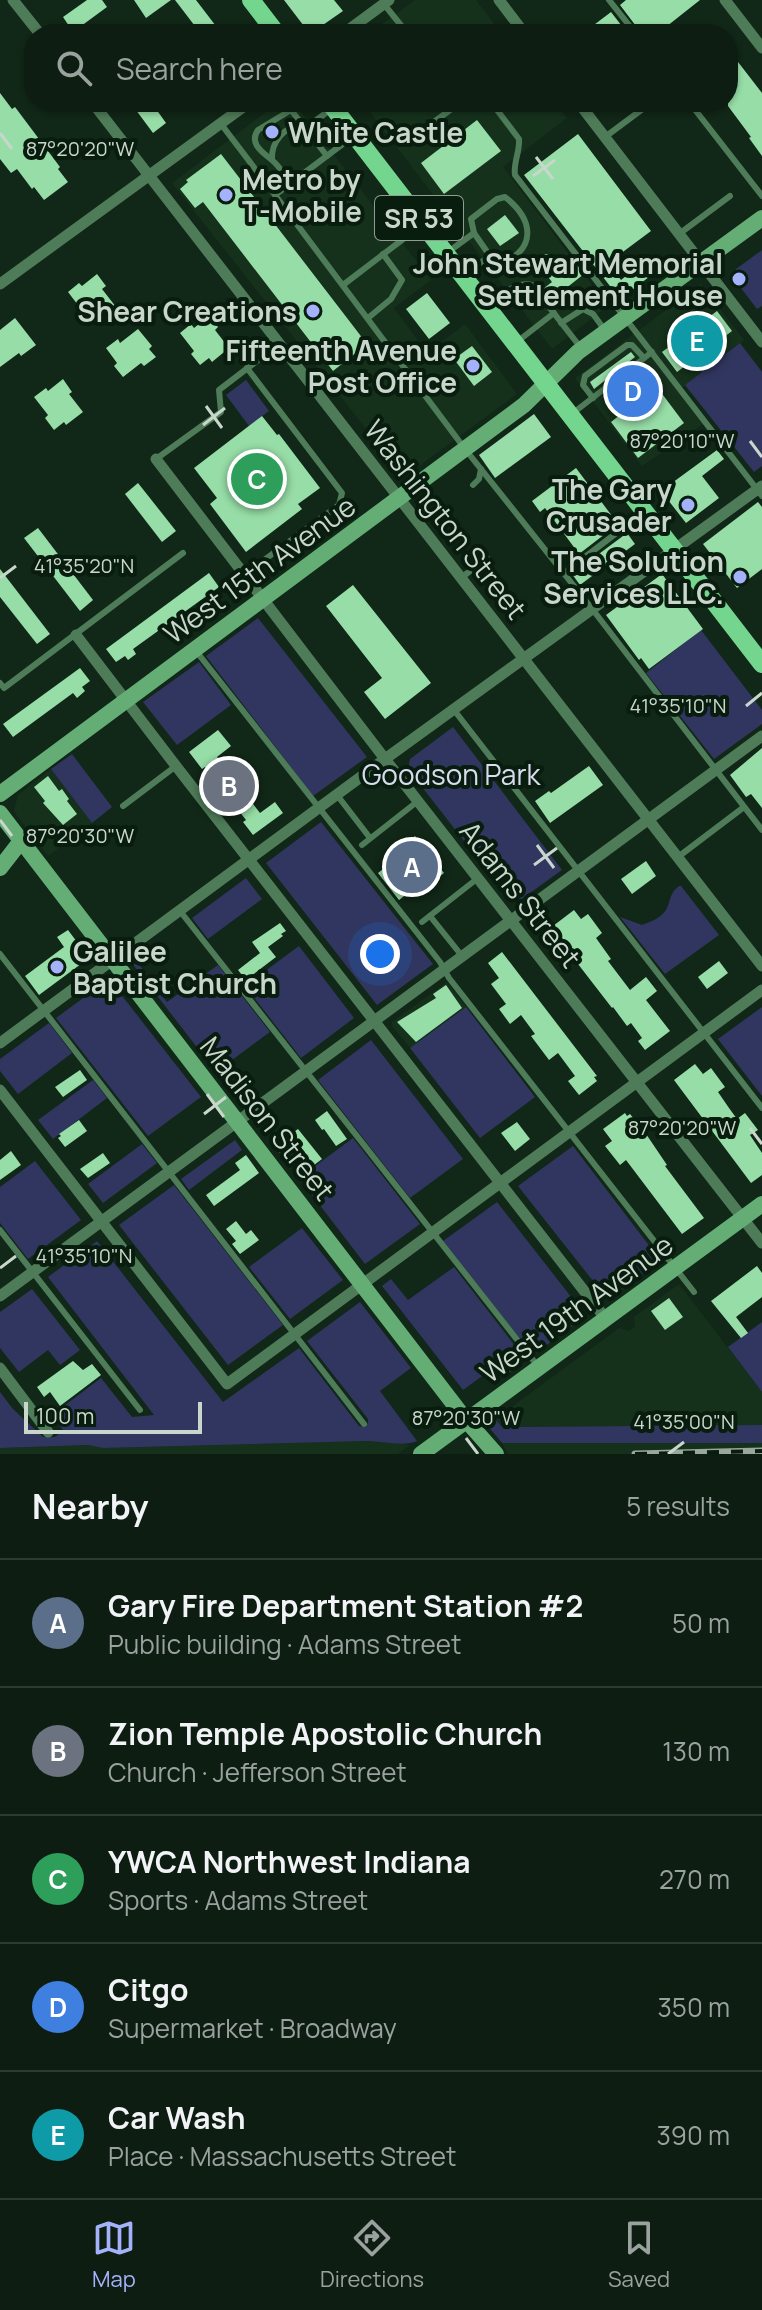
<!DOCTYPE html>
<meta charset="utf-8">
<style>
body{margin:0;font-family:Manrope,sans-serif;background:#1b2a1f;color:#f1f3f6}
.scale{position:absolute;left:24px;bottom:20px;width:178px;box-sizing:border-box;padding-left:8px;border:4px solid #c9d6cb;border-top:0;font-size:22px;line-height:28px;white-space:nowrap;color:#c9d6cb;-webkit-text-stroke:6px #081d0e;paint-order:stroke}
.you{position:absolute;left:380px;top:954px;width:28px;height:28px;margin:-20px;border:6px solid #fff;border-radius:50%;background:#1a73e8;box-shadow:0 0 0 12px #1a73e833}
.badge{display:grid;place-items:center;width:52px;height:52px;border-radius:50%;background:#a4b2fc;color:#fff;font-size:26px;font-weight:700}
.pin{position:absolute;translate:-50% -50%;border:4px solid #fff;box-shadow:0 2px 8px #0006}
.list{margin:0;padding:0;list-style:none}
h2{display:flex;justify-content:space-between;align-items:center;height:104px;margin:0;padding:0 32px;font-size:34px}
h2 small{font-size:26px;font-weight:400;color:#9aa29f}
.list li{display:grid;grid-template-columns:52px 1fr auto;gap:24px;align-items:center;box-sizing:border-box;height:128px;padding:0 32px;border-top:2px solid #2d3b31}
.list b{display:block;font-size:30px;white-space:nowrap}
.list p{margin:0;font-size:26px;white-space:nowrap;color:#9aa29f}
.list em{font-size:26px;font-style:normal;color:#9aa29f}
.icon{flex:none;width:44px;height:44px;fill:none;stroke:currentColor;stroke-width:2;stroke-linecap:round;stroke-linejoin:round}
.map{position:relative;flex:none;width:762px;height:1454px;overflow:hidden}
.search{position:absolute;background:#0d1d11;box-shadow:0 2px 6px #0004;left:24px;right:24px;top:24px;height:88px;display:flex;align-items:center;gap:20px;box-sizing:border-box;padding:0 28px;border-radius:32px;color:#9aa29f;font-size:30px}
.sheet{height:744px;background:#0d1d11}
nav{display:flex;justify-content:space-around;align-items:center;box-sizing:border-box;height:112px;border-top:2px solid #2d3b31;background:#0d1d11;font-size:22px;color:#9aa29f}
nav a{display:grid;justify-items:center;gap:4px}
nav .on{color:#a4b2fc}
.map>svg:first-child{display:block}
</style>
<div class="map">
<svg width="762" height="1454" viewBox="0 0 762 1454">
<rect width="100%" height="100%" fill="#112717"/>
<g fill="#15311c">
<path d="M415 0H476L502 34H369Z"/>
<path d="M279 102H293L431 280 394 308 427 353 465 324 517 394 404 477 172 183Z"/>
<path d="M362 102H554L567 118 503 167 608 306 552 349Z"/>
<path d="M701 284 744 340 678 391 703 424 642 466 575 378Z"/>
<path d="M51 769 92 823 48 856 17 816 14 810 18 795Z"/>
<path d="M447 982 466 1007 410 1048 392 1026V1022Z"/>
<path d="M679 1284 762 1392V1425L501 1427 495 1419 619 1328 629 1331 635 1326 634 1317Z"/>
<path d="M366 1441 391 1442 410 1445 398 1454H0V1448L88 1445 103 1448Z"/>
<path d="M502 1443H762V1454H508Z"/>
</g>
<g fill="#30365f">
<path d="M762 250V306L757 309 734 279 736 269Z"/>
<path d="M740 343 762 372V466L754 472 685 385Z"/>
<path d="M246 380 269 411 249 426 226 395Z"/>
<path d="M258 618 367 757 313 796 206 656Z"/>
<path d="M701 630 762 710V724L714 759 646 673Z"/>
<path d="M199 662 231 705 177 745 143 702Z"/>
<path d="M453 727 562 870 519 901 510 900 408 769 410 759Z"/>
<path d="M72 754 112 807 92 823 51 769Z"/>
<path d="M321 822 433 964 377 1005 266 863Z"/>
<path d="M246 878 262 899 208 939 192 918Z"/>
<path d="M679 886H681L719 935 665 974 620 917 642 925C650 922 661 918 666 910 671 901 669 893 679 886Z"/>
<path d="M299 946 354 1018 301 1058 245 986Z"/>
<path d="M135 959 167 1002 218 965 270 1032 216 1072 131 962Z"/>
<path d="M109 979 201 1097 148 1136 56 1018Z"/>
<path d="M466 1007 535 1097 480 1138 410 1048Z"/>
<path d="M762 1007V1096L718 1039Z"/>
<path d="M49 1023 72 1053 18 1094 0 1071V1059Z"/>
<path d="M371 1040 463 1159 410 1198 318 1080Z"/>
<path d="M93 1080 107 1098 53 1139 38 1120Z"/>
<path d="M353 1138 420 1224 365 1264 299 1178Z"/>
<path d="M235 1140 242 1150 189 1190 181 1179Z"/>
<path d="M142 1144 157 1163 103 1203 88 1184Z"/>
<path d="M573 1146 661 1261 608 1300 518 1186Z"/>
<path d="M35 1161 81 1220 28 1259 0 1223V1187Z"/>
<path d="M174 1185 283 1325 228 1365 119 1225Z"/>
<path d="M497 1202 586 1316 533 1355 443 1241Z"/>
<path d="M302 1228 343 1280 290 1319 249 1267Z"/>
<path d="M97 1241 223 1402 299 1348 359 1426 365 1427 368 1423V1419L307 1341 360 1302 411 1368 380 1391 417 1441C406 1447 380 1441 366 1441L103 1448 88 1445 0 1448V1392L13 1409 43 1437H55L63 1430 52 1415 101 1378 132 1417 154 1415 48 1277Z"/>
<path d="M454 1267 526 1360 509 1373 500 1363 463 1390 382 1286 391 1279 408 1300Z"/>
<path d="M32 1289 80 1350 60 1365 48 1350 19 1372 0 1348V1312Z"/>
<path d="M762 1322V1392L728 1347Z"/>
<path d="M495 1419 502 1427 762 1425V1443H502L487 1425Z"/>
</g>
<g fill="#97dda7">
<path d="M87 0H102L107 7 73 32 63 17Z"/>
<path d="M134 0H171L146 18Z"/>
<path d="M175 0H196L222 34H201Z"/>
<path d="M284 0H334L343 11 310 34Z"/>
<path d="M626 0H700L657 34H642L620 5Z"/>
<path d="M611 12 628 34H582Z"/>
<path d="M728 49 762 93V156L749 138 751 137 728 106Z"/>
<path d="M0 93 12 109 15 107 60 167 58 169 68 182 44 200 34 187 32 189 17 169 11 173 0 159Z"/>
<path d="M130 102H151L166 123 153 133Z"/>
<path d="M477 120 501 151 444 194 421 163Z"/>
<path d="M578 134 651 231 608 263 621 280 640 265 649 277 620 299 524 175Z"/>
<path d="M221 154 367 344 333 371 203 202 195 208 180 189 188 182 186 180Z"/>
<path d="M505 215 519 233 500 246 487 229Z"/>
<path d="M544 254 554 255 562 262 570 256 584 274 551 300 543 289 552 282 535 260Z"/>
<path d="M97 274 106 286 102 289 116 307 99 320 97 317 87 324 78 312 81 309 68 292 79 283 82 286Z"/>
<path d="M427 293 450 323 429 339 406 309Z"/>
<path d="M717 311 732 331 677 372 662 352Z"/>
<path d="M209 316 218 327 215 330 229 348 212 362 209 358 200 365 191 354 194 351 180 333 191 324 194 328Z"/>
<path d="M15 318 36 345 21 356 19 353 0 367V330Z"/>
<path d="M138 329 152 346 149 349 156 357 144 366 141 363 123 377 114 366 117 363 106 348 118 339 120 343Z"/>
<path d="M472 346 492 372 474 386 454 359Z"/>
<path d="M631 352 635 357 594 389 590 382Z"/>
<path d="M637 371 651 391 657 387 684 423 638 458 611 422 629 408 614 389Z"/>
<path d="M63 379 72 392 69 394 83 412 66 425 64 422 54 430 45 418 48 415 34 397 46 388 48 391Z"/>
<path d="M534 414 551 437 495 478 479 455Z"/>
<path d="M262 416 277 435 279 434 320 488 298 504 302 509 246 552 210 504 217 498 194 468Z"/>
<path d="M717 450 724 459 702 476 719 498 686 523 661 491Z"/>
<path d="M576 468 618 524 579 554 545 508 540 512 532 501Z"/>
<path d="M138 483 176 531 162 542 125 494Z"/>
<path d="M758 502 762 507V569L737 588 703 544Z"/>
<path d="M38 528 93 600 80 611 24 538Z"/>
<path d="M627 533 635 544 580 585 572 574Z"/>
<path d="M0 569 50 634 37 644 0 597Z"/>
<path d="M209 573 219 587 133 649 136 654 128 660 125 656 116 662 106 649Z"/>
<path d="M662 574 703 629 649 669 641 658 639 660 606 615Z"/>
<path d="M353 585 431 683 385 719 364 692 382 678 326 606Z"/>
<path d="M80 668 90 681 82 687 85 691 77 698 73 693 13 737 3 724Z"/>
<path d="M218 730 231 746 217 757 260 813 275 802 283 813 253 835 243 822 246 820 205 767 202 769 189 752Z"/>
<path d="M762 748V808L751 794 746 797 730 775Z"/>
<path d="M589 766 603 785 550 823 535 801 549 791 551 793Z"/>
<path d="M48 776 59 791 62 789 69 799 67 801 77 814 63 825 43 803 45 801 34 787Z"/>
<path d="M415 836 444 873 429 885 425 880 399 900 378 873 403 853 400 848Z"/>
<path d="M646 861 656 876 632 894 621 879Z"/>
<path d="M574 910 581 919 588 914 602 933 596 938 611 959 608 961 630 990 646 977 657 991 646 1000 670 1031 645 1050 638 1041 642 1038 631 1023 627 1026 613 1007 612 1008 571 955 574 954 553 926Z"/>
<path d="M280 923 286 931 281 934 283 936 268 947 276 957 246 980 238 970 260 953 252 942Z"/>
<path d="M68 930 89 958 39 995 25 976 64 947 57 937Z"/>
<path d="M502 952 597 1076 594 1077 597 1081 579 1095 568 1081 575 1076 558 1053 549 1060 531 1036 535 1034 521 1015 510 1024 499 1009 506 1004 491 984 499 978 488 963Z"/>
<path d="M719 961 728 973 707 989 698 977Z"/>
<path d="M446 985 462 1008 416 1042 397 1022 436 998 433 994Z"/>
<path d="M695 1064 703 1074 711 1068 725 1087 718 1092 729 1108 737 1119 745 1113 758 1130 750 1135 762 1153V1175L751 1183 674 1080Z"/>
<path d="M80 1070 87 1080 63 1097 55 1087Z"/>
<path d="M327 1111 347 1139 336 1146 324 1129 322 1130 315 1120Z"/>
<path d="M625 1113 627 1116 630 1114 644 1131 667 1165 665 1166 704 1218 682 1234 626 1160 620 1165 605 1146 612 1141 603 1129Z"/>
<path d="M79 1120 87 1131 65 1147 58 1138 61 1136 59 1134Z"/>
<path d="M517 1122 530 1139 515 1151 501 1133Z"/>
<path d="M298 1129 322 1159 301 1175 287 1156 284 1159 275 1146Z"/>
<path d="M11 1151 21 1165 0 1180V1160Z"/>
<path d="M103 1153 110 1163 88 1178 80 1169Z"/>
<path d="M246 1155 259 1173 214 1206 206 1195 240 1170 235 1163Z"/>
<path d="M236 1221 246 1234 251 1230 259 1240 240 1254 232 1244 236 1241 226 1229Z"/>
<path d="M757 1266 762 1273V1297L736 1317 748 1333 741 1338 711 1301Z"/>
<path d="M669 1298 683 1317 665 1330 651 1311Z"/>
<path d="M73 1361 83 1370 92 1364 101 1375 60 1406 50 1392 44 1397 37 1387Z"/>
</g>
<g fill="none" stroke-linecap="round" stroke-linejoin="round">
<g stroke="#4e7b58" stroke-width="6">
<path d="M609 0 636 34"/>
<path d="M383 3 408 34"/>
<path d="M491 102 519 139C520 152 513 163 515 175L762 496"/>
<path d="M689 102 762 196"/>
<path d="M221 124 275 195 352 137"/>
<path d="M306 128 331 109"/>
<path d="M605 137 652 102"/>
<path d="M408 141 461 102"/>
<path d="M272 159C271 142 285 126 303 124"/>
<path d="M290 183C285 176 280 167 273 161 264 153 248 144 258 130L291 110 327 156"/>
<path d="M275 195 465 449 593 610 762 830"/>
<path d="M679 234 730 196"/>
<path d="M448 252 474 233"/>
<path d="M466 273 490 256 495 263 501 264C538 248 533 219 505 197L497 199 471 219 474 233 490 256"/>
<path d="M343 285 419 227"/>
<path d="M490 304C502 295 516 281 532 285L581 348"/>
<path d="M368 318 391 299 402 280 383 254"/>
<path d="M561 323 583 309 593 314 604 329"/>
<path d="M518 341 554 313"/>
<path d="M593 398 583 385 585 376 627 345H632L644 358"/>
<path d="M573 413 652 352"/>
<path d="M156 459 221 412 219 390 279 344"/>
<path d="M473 485 479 479 481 469"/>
<path d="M564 573 644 512"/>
<path d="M245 574 339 505 342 493 247 368"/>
<path d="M461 578 487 558"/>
<path d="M196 651 440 962 449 978 694 1292"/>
<path d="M0 683 4 688 183 553"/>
<path d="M454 710 762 1108"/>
<path d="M337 795 370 838"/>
<path d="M123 806 176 766"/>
<path d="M362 845 418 801"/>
<path d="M678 857 744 807"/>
<path d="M180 911 537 1365"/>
<path d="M430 916 462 956"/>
<path d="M422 922 478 878"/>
<path d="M0 954 364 1424"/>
<path d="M0 1230 140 1410"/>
</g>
<g stroke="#4e7b58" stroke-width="11">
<path d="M13 0 40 34"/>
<path d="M499 0 525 34"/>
<path d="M725 0 762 48"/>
<path d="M343 34 389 0"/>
<path d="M92 102 762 966"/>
<path d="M578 102 762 342"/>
<path d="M0 284 250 102"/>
<path d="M156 459 385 759 762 1243"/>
<path d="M76 635 176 766 606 1319"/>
<path d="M0 1043 385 759 762 486"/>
<path d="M0 1090 227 1384 762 990"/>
<path d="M0 1296 762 736"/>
<path d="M0 1368 48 1432"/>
</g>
<g stroke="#64ae76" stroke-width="16">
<path d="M0 794 524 405 578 352 762 218"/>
<path d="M0 813 466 1420 496 1454"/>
<path d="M0 868 21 841"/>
<path d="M421 1454 762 1204"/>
</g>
<g stroke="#74d68e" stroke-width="18">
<path d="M251 0 277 34"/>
<path d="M329 102 762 664"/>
</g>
<g stroke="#99a89c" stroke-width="7">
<path id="rail" d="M635 1454 762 1451"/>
</g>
<use href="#rail" stroke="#081d0e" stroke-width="4" stroke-dasharray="12" stroke-linecap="butt"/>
</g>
<path fill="none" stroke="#c9d6cb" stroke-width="3" d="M0 133 12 149M536 157 553 179M533 176 555 160M206 406 222 428M203 425 225 408M750 441 762 457M0 578 16 566M746 706 762 693M0 820 12 836M537 845 554 868M534 865 557 848M207 1094 224 1117M204 1114 226 1097M750 1128 762 1144M0 1268 16 1256M466 1438 478 1454M668 1454 684 1442"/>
<g fill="#a4b2fc" stroke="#081d0e" stroke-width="3">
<circle cx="272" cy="132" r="8"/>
<circle cx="226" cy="195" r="8"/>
<circle cx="739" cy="279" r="8"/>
<circle cx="313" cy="311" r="8"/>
<circle cx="473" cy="366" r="8"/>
<circle cx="688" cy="505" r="8"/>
<circle cx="740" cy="577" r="8"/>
<circle cx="57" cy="967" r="8"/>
</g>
<g text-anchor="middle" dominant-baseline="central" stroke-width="8" stroke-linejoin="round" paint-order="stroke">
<rect fill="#081d0e" stroke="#8f9e92" stroke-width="2" x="375" y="196" width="88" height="44" rx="6"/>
<g font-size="26" font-weight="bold" fill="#c9d6cb">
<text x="419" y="218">SR 53</text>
</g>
<g font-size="28" font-weight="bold" fill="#c9d6cb" stroke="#081d0e" text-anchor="end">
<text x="288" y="132" text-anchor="start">White Castle</text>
<text x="242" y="179" text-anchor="start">Metro by<tspan x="242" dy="32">T-Mobile</tspan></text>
<text x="723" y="263">John Stewart Memorial<tspan x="723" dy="32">Settlement House</tspan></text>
<text x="297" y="311">Shear Creations</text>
<text x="457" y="350">Fifteenth Avenue<tspan x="457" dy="32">Post Office</tspan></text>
<text x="672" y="489">The Gary<tspan x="672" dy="32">Crusader</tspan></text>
<text x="724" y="561">The Solution<tspan x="724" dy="32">Services LLC.</tspan></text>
<text x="73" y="951" text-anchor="start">Galilee<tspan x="73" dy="32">Baptist Church</tspan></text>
</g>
<g font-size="28" fill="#c9d6cb" stroke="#081d0e">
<text transform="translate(446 519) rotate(52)">Washington Street</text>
<text transform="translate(259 569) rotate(-36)">West 15th Avenue</text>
<text transform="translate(521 894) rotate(52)">Adams Street</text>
<text transform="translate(268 1118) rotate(52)">Madison Street</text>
<text transform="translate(576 1308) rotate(-36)">West 19th Avenue</text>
</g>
<g font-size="28" fill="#d7dcef" stroke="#081d0e">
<text x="451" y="774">Goodson Park</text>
</g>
</g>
<g font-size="20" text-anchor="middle" fill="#c9d6cb" stroke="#081d0e" stroke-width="8" stroke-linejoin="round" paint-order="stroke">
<text x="80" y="156">87°20'20"W</text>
<text x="682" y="448">87°20'10"W</text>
<text x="84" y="573">41°35'20"N</text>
<text x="678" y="713">41°35'10"N</text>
<text x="80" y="843">87°20'30"W</text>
<text x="682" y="1135">87°20'20"W</text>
<text x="84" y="1263">41°35'10"N</text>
<text x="466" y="1425">87°20'30"W</text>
<text x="684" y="1429">41°35'00"N</text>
</g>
</svg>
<div class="scale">100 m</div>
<div class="you"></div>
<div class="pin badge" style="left:412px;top:867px;background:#5c6f8a">A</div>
<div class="pin badge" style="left:229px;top:786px;background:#6b7280">B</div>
<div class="pin badge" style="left:257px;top:479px;background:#2e9e5b">C</div>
<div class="pin badge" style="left:633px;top:391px;background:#3f7fe0">D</div>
<div class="pin badge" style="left:697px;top:341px;background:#0f9aa8">E</div>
<div class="search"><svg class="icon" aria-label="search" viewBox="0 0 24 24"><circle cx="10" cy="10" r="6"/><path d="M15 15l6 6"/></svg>Search here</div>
</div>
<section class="sheet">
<h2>Nearby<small>5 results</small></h2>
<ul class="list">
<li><span class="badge" style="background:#5c6f8a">A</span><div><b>Gary Fire Department Station #2</b><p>Public building · Adams Street</p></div><em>50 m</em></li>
<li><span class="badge" style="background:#6b7280">B</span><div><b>Zion Temple Apostolic Church</b><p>Church · Jefferson Street</p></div><em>130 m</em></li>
<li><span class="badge" style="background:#2e9e5b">C</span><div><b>YWCA Northwest Indiana</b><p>Sports · Adams Street</p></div><em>270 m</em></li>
<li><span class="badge" style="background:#3f7fe0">D</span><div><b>Citgo</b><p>Supermarket · Broadway</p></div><em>350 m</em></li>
<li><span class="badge" style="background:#0f9aa8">E</span><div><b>Car Wash</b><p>Place · Massachusetts Street</p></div><em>390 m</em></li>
</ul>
</section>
<nav>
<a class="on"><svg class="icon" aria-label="map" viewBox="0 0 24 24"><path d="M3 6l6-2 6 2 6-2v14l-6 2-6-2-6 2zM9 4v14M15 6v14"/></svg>Map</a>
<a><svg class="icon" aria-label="directions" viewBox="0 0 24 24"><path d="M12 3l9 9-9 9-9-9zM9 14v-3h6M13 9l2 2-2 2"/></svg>Directions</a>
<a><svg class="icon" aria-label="saved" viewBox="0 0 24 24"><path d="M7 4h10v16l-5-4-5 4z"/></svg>Saved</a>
</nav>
